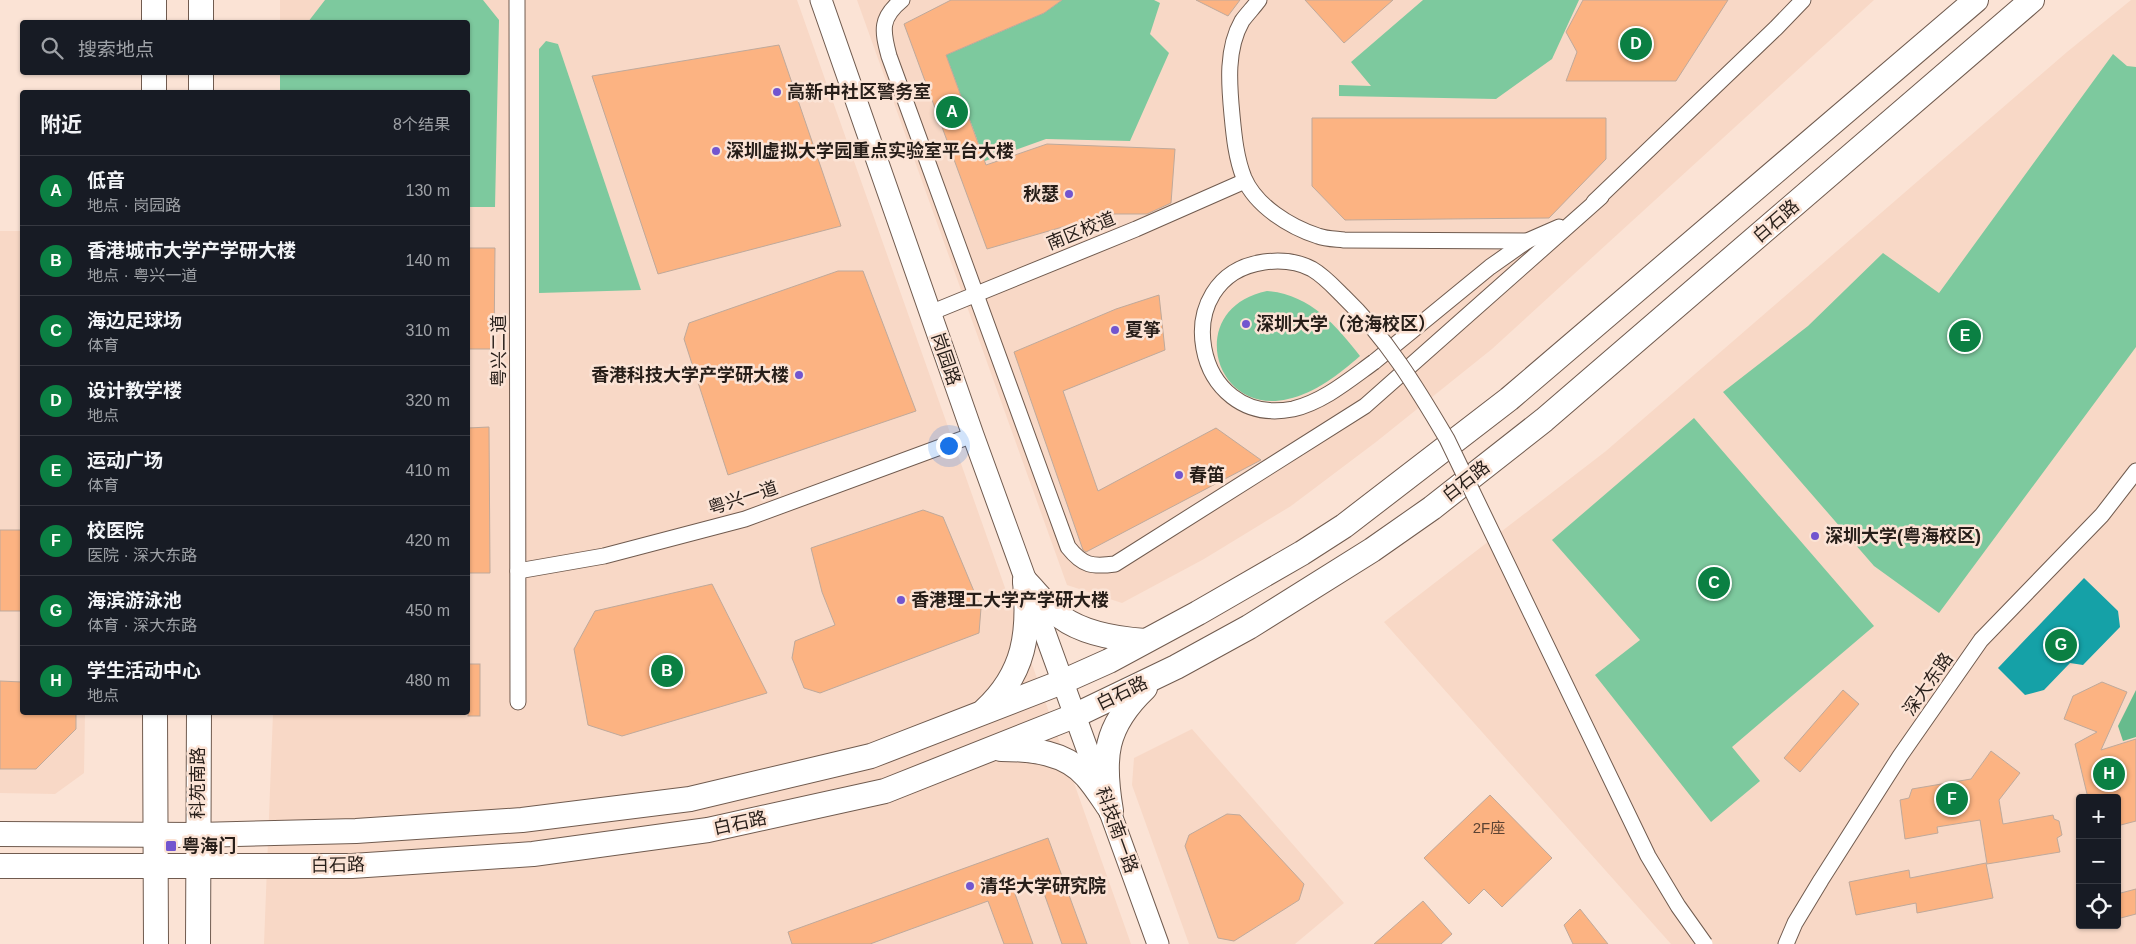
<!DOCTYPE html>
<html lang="zh">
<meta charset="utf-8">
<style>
body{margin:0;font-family:Arial,"Noto Sans SC",sans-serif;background:#242831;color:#f1f3f6}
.controls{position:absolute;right:15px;bottom:15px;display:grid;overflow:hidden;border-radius:5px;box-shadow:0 1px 4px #0004}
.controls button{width:45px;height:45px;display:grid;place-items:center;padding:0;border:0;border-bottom:1px solid #363941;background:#171b24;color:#f1f3f6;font:25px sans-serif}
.you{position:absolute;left:948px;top:445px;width:18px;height:18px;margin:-12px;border:4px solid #fff;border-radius:50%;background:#1a73e8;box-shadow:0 0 0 8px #1a73e833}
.badge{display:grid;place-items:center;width:32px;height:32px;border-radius:50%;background:#0b8043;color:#fff;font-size:16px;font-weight:700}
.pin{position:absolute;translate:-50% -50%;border:2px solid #fff;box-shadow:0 1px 5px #0006}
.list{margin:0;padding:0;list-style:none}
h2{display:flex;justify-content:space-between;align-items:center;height:65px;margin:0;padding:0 20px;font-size:21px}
h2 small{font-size:16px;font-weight:400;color:#9ea1a6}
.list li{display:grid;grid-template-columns:32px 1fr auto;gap:15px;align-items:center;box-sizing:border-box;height:70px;padding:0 20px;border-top:1px solid #363941}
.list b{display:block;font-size:19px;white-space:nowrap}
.list p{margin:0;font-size:16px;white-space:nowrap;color:#9ea1a6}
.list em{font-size:16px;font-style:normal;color:#9ea1a6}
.icon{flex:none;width:28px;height:28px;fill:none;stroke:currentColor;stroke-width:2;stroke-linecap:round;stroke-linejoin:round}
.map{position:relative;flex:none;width:2136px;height:944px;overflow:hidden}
.search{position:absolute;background:#171b24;box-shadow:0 1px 4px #0004;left:20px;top:20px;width:450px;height:55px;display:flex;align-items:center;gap:12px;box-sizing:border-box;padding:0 18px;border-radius:5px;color:#9ea1a6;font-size:19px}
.panel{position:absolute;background:#171b24;box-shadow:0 1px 4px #0004;left:20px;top:90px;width:450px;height:625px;border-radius:5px}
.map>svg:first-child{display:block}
</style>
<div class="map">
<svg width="2136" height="944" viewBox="0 0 2136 944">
<rect width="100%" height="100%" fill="#fbe3d5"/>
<g fill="#f8d8c6" fill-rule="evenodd">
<path d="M280 0H797L1131 944H264L273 713 468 712V92H280V73L468 72V22H280Z"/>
<path d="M857 0H1874L1492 349 1376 442 1291 506 1204 559 1122 603 1067 585Z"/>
<path d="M2131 0H2136V944H1671L1384 622 1606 451 2067 52ZM2080 798H2117V925H2080Z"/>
<path d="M0 231H22V712L85 713 84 773 55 794 0 793Z"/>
<path d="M1192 729 1344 903 1295 944H1189L1132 785 1134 758Z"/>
</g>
<g fill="#7dc99e">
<path d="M325 0H483L499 20 495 207H468V92H280V73L468 72V22H308Z"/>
<path d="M1062 0H1154L1160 3 1150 34 1169 53 1130 141 1046 139 985 161 946 55 1044 13Z"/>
<path d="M1423 0H1579L1552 59 1496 99 1339 96V85L1371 86 1351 62Z"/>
<path d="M546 41 558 44 641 290 539 293V49Z"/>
<path d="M2113 54 2127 66 2136 67V347L1939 613 1874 566 1723 392 1808 326 1883 253 1939 293Z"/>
<path d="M1267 291C1309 294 1336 325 1360 356 1339 374 1316 393 1288 399 1213 417 1184 308 1267 291Z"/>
<path d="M1694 418 1874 626 1732 747 1760 781 1711 822 1595 675 1640 640 1552 540Z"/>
</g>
<path fill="#67bb8d" d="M2136 690V737L2123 741 2118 726Z"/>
<path fill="#15a1a7" d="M2084 578 2118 611 2120 627 2083 665 2070 663 2044 690 2025 695 1998 668Z"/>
<g fill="#fcb382" stroke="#bfa99b">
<path d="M951 0H1062L1044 13 946 55 986 165 1047 144 1175 149 1171 203 1147 214H1107L987 249 904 24Z"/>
<path d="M1196 0H1240L1228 16Z"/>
<path d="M1305 0H1393L1344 43Z"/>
<path d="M1583 0H1728L1676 81H1566L1577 52 1566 32Z"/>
<path d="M779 45 841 226 658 274 592 76Z"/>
<path d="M1312 118H1606V159L1549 218 1345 220 1312 186Z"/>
<path d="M468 248H495L494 349H468Z"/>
<path d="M838 271H863L916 411 728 475 684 339 689 323Z"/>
<path d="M1159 295 1165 350 1063 391 1098 491 1216 428 1261 460 1086 552 1083 550 1014 352 1116 309Z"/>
<path d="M489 427 490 573H468V428Z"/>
<path d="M923 510 943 517 981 608 979 633 820 693 804 688 792 658 795 641 835 625 822 592 811 548Z"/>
<rect x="0" y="530" width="22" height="81"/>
<path d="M712 584 767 693 622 736 588 725 574 649 595 611Z"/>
<rect x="468" y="664" width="12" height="52"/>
<path d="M0 681 22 682V712H76V729L36 769H0Z"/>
<path d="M2102 682 2127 692 2101 750 2136 739V821L2117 826V798H2088L2075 744 2097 732 2064 719 2073 696Z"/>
<path d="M1843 690 1859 704 1800 772 1784 758Z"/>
<path d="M1991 751 2020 773 1999 800 2003 824 2053 815 2054 819 2059 821 2062 835 2057 838 2060 852 1987 864 1980 820 1937 827 1938 833 1905 839 1900 800 1909 798 1912 789 1971 779Z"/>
<path d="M1490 795 1552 858 1502 907 1484 889 1469 904 1424 858Z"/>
<path d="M1227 814 1240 815 1304 884 1299 900 1234 941 1218 938 1185 846 1189 835Z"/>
<path d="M1048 838 1087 944H1062L1040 882 1014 891 1033 944H1004L988 901 870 944H792L788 932Z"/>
<path d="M1986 863 1993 898 1917 913 1916 903 1856 915 1849 882 1909 870 1910 878Z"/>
<path d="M2136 889V914L2117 919V894Z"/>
<path d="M1423 901 1452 934 1441 944H1374Z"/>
<path d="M1580 909 1608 944H1573L1564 925Z"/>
</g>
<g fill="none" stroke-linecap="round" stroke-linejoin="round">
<g stroke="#705b4f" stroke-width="17">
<g id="street">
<path d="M517 0 518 702"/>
<path d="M902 0C880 18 882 30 889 56L1068 547C1083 566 1092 567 1115 564L1365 406 1601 197"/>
<path d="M1259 0C1254 7 1247 14 1242 21 1226 49 1229 84 1232 115 1234 136 1236 158 1244 178 1256 206 1290 227 1318 236 1326 239 1336 239 1344 240L1527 241 1559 227"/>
<path d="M1594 202 1776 28 1803 0"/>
<path d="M930 313 1136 229 1245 181"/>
<path d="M1374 362 1490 267 1527 241"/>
<path d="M518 571 604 556 745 519 973 435"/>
<path d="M1786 944 1795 923 1821 880 1900 756 1981 640 2102 515 2136 471"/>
</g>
</g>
<g stroke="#705b4f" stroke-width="23">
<path id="secondary" d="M821 0 973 435 1158 944"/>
</g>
<g stroke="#705b4f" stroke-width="26">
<g id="primary">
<path d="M154 22V0"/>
<path d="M201 22V0"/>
<path d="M154 92V72"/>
<path d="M201 92V72"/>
<path d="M1025 581C1036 592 1047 607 1061 617 1084 634 1117 639 1145 641"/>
<path d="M985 710C1025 673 1030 632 1025 581"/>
<path d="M155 712 156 944"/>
<path d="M1001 749C1031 749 1066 752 1087 777 1095 786 1101 796 1108 806"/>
<path d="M1111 811C1102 758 1104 727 1145 688"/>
<path d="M0 834 198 835 356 831 522 820 690 799 871 756 1062 682 1109 661 1198 613 1302 553 1344 526 1509 399 1976 0"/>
<path d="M0 866H352L533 854 708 830 885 791 1074 716 1176 667 1249 627 1372 550 1432 508 1544 420 2032 0"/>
<path d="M198 944 199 712"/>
</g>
</g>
<use href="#street" stroke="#fff" stroke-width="15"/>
<use href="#secondary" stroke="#fff" stroke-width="21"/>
<use href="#primary" stroke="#fff" stroke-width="24"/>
<g stroke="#705b4f" stroke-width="17" stroke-linecap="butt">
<path id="street-bridge" d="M1374 362C1349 380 1323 402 1293 409 1192 429 1166 276 1264 262 1280 260 1297 261 1312 269 1324 276 1333 286 1343 296 1386 337 1417 388 1447 439L1648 856 1678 906 1705 944"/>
</g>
<use href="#street-bridge" stroke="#fff" stroke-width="15"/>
</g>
<g fill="#7255cf" stroke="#fbe3d5" stroke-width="2">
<circle cx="777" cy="92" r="5"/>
<circle cx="716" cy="151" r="5"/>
<circle cx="1069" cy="194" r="5"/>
<circle cx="1246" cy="324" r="5"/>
<circle cx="1115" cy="330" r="5"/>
<circle cx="799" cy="375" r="5"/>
<circle cx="1179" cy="475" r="5"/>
<circle cx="1815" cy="536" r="5"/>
<circle cx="901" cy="600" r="5"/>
<rect x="165" y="840" width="12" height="12" rx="2.5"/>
<circle cx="970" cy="886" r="5"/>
</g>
<g text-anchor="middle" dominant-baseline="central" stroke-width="5" stroke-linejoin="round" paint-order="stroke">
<g font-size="15" fill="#5c4333">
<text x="1489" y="827">2F座</text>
</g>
<g font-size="18" font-weight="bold" fill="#271e19" stroke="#fbe3d5" text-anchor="start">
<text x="787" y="92">高新中社区警务室</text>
<text x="726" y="151">深圳虚拟大学园重点实验室平台大楼</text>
<text x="1059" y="194" text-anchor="end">秋瑟</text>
<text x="1256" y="324">深圳大学（沧海校区）</text>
<text x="1125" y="330">夏筝</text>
<text x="789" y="375" text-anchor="end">香港科技大学产学研大楼</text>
<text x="1189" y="475">春笛</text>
<text x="1825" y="536">深圳大学(粤海校区)</text>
<text x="911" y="600">香港理工大学产学研大楼</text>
<text x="182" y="846">粤海门</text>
<text x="980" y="886">清华大学研究院</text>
</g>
<g font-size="18" fill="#271e19" stroke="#fbe3d5">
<text transform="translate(1776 221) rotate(-41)">白石路</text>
<text transform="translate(1081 231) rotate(-22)">南区校道</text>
<text transform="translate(499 351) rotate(-90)">粤兴二道</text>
<text transform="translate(946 359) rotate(71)">岗园路</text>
<text transform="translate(1466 481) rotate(-38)">白石路</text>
<text transform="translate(743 498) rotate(-18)">粤兴一道</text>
<text transform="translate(1928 684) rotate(-55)">深大东路</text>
<text transform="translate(1122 693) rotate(-26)">白石路</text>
<text transform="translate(198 783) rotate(-90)">科苑南路</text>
<text transform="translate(740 823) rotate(-12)">白石路</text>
<text transform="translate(1117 830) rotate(70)">科技南一路</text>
<text transform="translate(338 865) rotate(-1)">白石路</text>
</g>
</g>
</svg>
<div class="controls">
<button>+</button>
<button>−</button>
<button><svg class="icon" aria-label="locate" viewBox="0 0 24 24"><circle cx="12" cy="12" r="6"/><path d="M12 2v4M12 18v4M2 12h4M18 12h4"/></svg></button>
</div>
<div class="you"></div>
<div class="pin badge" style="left:952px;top:112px">A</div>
<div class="pin badge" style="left:667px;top:671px">B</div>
<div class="pin badge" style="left:1714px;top:583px">C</div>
<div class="pin badge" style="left:1636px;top:44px">D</div>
<div class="pin badge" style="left:1965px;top:336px">E</div>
<div class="pin badge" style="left:1952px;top:799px">F</div>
<div class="pin badge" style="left:2061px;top:645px">G</div>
<div class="pin badge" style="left:2109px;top:774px">H</div>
<div class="search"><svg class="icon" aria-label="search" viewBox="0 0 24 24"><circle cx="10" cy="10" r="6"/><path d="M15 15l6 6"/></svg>搜索地点</div>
<section class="panel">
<h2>附近<small>8个结果</small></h2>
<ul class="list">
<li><span class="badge">A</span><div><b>低音</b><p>地点 · 岗园路</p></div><em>130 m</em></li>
<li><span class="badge">B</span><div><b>香港城市大学产学研大楼</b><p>地点 · 粤兴一道</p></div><em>140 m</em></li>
<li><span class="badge">C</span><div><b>海边足球场</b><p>体育</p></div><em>310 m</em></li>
<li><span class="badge">D</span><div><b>设计教学楼</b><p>地点</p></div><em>320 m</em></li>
<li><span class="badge">E</span><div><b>运动广场</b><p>体育</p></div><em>410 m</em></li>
<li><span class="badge">F</span><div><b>校医院</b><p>医院 · 深大东路</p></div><em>420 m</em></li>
<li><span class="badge">G</span><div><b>海滨游泳池</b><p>体育 · 深大东路</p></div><em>450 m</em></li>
<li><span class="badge">H</span><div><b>学生活动中心</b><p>地点</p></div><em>480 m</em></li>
</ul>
</section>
</div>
